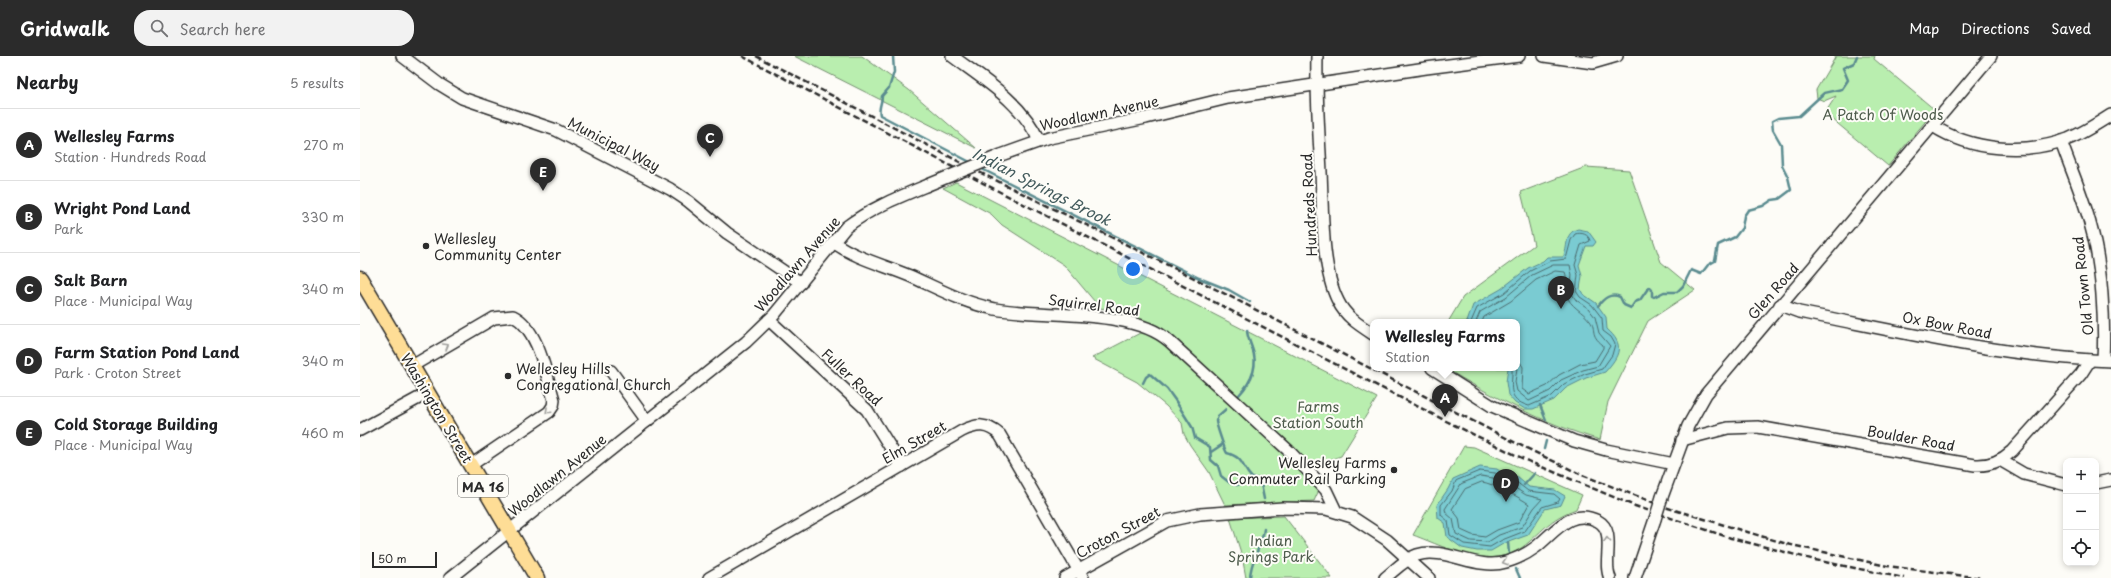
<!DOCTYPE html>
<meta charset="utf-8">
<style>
body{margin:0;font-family:"Playpen Sans",sans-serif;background:#f2f2f2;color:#202124}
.controls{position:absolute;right:12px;bottom:12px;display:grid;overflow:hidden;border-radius:8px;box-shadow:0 2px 6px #0003}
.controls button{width:36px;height:36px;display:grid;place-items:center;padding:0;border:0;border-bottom:1px solid #e0e0e0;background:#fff;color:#202124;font:20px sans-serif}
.scale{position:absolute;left:12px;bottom:10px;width:65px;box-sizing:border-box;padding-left:4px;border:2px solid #2b2b2b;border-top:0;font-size:11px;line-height:14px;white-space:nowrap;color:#2b2b2b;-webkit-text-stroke:3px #fdfcf7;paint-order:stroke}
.you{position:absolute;left:773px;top:213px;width:14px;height:14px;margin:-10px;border:3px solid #fff;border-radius:50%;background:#1a73e8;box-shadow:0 0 0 6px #1a73e833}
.badge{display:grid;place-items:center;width:26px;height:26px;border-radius:50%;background:#2b2b2b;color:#fff;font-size:13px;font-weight:700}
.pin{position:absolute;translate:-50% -33px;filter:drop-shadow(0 1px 2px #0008)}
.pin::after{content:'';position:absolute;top:21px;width:14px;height:12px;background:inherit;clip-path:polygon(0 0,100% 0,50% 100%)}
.popup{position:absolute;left:1010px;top:263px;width:150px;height:52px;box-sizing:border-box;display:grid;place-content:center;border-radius:8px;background:#fff;filter:drop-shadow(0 1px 3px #0005);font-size:13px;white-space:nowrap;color:#757577}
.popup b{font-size:15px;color:#202124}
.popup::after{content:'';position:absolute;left:50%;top:100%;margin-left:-8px;border:8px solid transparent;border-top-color:#fff}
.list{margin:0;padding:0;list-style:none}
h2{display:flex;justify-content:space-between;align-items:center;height:52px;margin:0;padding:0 16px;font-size:17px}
h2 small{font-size:13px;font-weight:400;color:#757577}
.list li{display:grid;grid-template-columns:26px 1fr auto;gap:12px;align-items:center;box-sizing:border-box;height:72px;padding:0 16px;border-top:1px solid #e0e0e0}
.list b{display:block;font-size:15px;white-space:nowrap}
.list p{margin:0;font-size:13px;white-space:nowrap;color:#757577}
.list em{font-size:13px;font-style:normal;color:#757577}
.icon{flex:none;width:22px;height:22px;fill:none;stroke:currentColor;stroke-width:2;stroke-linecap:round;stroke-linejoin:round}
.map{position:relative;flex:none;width:1751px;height:522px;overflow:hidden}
header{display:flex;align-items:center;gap:24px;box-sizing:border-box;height:56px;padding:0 20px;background:#2b2b2b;color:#fff}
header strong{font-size:19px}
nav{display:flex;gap:22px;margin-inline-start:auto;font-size:14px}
.search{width:280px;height:36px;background:#f2f2f2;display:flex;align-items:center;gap:10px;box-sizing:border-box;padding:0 14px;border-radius:16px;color:#757577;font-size:15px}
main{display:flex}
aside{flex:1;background:#fff}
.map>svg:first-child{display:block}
</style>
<header>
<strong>Gridwalk</strong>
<div class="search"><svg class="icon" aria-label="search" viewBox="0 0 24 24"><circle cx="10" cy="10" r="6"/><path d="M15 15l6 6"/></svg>Search here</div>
<nav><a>Map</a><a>Directions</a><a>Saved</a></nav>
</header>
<main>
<aside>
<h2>Nearby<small>5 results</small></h2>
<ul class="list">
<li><span class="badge">A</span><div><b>Wellesley Farms</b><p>Station · Hundreds Road</p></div><em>270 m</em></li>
<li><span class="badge">B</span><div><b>Wright Pond Land</b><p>Park</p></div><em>330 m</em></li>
<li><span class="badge">C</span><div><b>Salt Barn</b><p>Place · Municipal Way</p></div><em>340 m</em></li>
<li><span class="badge">D</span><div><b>Farm Station Pond Land</b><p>Park · Croton Street</p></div><em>340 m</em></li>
<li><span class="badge">E</span><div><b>Cold Storage Building</b><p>Place · Municipal Way</p></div><em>460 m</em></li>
</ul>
</aside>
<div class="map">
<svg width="1751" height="522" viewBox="0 0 1751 522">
<rect width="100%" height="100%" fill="#fdfcf7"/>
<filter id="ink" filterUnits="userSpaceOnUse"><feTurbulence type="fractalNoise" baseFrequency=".025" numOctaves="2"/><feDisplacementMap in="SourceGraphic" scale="8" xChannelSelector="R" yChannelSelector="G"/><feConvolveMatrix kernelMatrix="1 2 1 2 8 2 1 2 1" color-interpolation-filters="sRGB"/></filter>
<g filter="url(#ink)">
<g fill="#b9eeaf" stroke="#728c6d">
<path d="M434 0H502L549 34 616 92Z"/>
<path d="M1476 0H1515L1514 3 1575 54 1528 110 1465 57 1476 40 1464 45 1457 42 1456 34Z"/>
<path d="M1226 111 1269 114 1301 206 1335 234 1288 265 1248 346 1240 384C1186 368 1132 341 1085 312H1157V266H1088L1103 241 1174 189 1161 136Z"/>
<path d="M596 126 1017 342 981 400 950 411 818 285C796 268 768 256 740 252L704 209 642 169 631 158 583 132Z"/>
<path d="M784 275 803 287 929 402 959 434 954 445 865 449 849 416 830 389 824 378 822 367 806 350 777 326 732 302Z"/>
<path d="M1104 390 1114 391 1222 439 1216 453C1192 462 1187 470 1169 486 1133 518 1091 493 1053 479Z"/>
<path d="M924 460 972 522H886L882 500 870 462Z"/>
</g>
<g fill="#7acbd2" stroke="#5a8b8f">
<path d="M1218 173 1228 175 1236 186 1233 190H1226L1219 209 1222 220 1220 233 1223 238 1236 247 1246 261 1247 273C1265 289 1260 299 1245 316L1226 322 1206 332 1194 344 1173 353H1165L1155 347 1148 339 1146 326 1148 312H1157V266H1107L1113 249 1141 233 1168 212 1183 205 1187 201H1203C1209 192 1203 177 1218 173Z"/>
<path d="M1120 411 1137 413 1144 418 1157 421 1169 431 1195 434 1205 440 1201 449 1185 453 1168 479 1143 488 1131 495H1117L1102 492 1087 481 1085 467 1078 462 1077 449 1088 433 1093 423Z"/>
</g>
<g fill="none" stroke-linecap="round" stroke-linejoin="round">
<g stroke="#4b6b6e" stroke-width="1">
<path d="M1111 266 1117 252 1144 237 1170 215 1190 205 1206 203 1211 184 1215 178C1221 176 1229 178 1230 185L1221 189 1215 209 1218 219 1216 235 1220 241 1232 249 1242 262 1243 275 1251 281 1255 288 1252 299 1242 313 1225 318 1204 328 1192 340 1169 350C1145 343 1153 329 1152 312"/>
<path d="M1116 266 1120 256 1146 241 1172 219 1193 209H1210L1212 219 1211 228 1212 238 1216 244 1228 252 1235 261 1239 277 1250 290 1238 310 1223 314 1201 324 1190 335 1169 345 1157 335 1155 326 1157 312"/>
<path d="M1122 266 1124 261 1151 245 1176 224 1195 215 1205 216C1208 223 1204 231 1206 238 1210 251 1223 255 1230 265 1237 274 1229 278 1243 289V292L1235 305 1220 308 1199 319 1187 330 1169 338 1162 333 1163 311 1157 301"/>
<path d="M1120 415 1135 417 1142 422 1155 425 1168 435 1194 438 1200 443 1198 446 1182 451 1165 475 1142 484 1130 491 1104 488 1090 479 1088 465 1081 459V449L1092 435 1096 425Z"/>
<path d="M1121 420 1133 422 1140 427 1152 430 1166 439 1182 443 1174 452 1162 471 1139 479 1128 486 1111 485 1096 478 1093 463 1086 457 1085 453 1101 428Z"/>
<path d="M1122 426C1132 427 1161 442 1169 448L1159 466 1137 474 1125 481 1112 479 1101 474 1099 462 1092 453 1105 433Z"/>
</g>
<g stroke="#5a8b8f" stroke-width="2.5">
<path d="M533 0 534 16 529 32 522 40C522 47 518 52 520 59L612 107"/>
<path d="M620 112 839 222 869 234 890 246"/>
<path d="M1238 250C1244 242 1250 237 1260 241L1264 249 1271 252 1275 246 1280 244 1289 231 1292 234V240L1294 241 1304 236H1317L1323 230 1331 214 1341 218 1348 209 1355 205 1358 189 1375 181 1382 172 1384 160 1388 154 1403 150 1412 144 1419 143 1431 134 1428 121 1422 109 1421 88 1413 74 1412 65 1418 62 1439 60 1464 37 1482 33 1488 24 1483 12 1494 7 1497 0"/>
<path d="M783 327 786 321 790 318 807 333 815 344 832 371 835 382 850 391 851 404 858 410 861 420 870 427 877 429 892 422"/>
<path d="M879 339C892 325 899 310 892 292 890 286 887 280 887 274"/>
<path d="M1180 349 1186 364"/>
<path d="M866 353 858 360 856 365C856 368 865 395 867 397 885 402 881 411 892 422L900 423 904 443"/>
<path d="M1184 393 1186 385"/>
<path d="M851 396 863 388"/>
<path d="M1164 429 1175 417"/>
<path d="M1148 486 1149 498"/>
<path d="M1156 513 1160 522"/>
<path d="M890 522C890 504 902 491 904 473"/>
</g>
<g stroke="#2b2b2b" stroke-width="14">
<g id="minor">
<path d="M42 0 79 28 102 42 196 74 310 133 328 145 367 177 441 227"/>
<path d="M592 0C624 24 663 47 679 85"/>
<path d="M957 0C956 39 959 77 961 116 963 153 961 212 978 245 985 260 999 269 1013 278"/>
<path d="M1184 0 1233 7 1257 0"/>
<path d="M1573 70C1612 95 1664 99 1708 83 1723 77 1737 68 1751 59"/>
<path d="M1701 85C1711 114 1724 142 1731 171 1742 210 1745 264 1743 304"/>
<path d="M641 99 689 82 786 62 868 42 1066 12 1159 0"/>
<path d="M473 186C497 203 524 209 550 220 579 233 604 247 635 253 684 262 772 252 809 285L929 395 966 434 976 455"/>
<path d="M1420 249 1439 256C1542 276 1645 301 1751 305"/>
<path d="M409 264 507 354 542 410"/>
<path d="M52 310 134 262 153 260C178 272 186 318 194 344L193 350 189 356 111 409"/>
<path d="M1072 312 1132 350 1214 385 1246 394 1314 408"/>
<path d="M251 315 287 365"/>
<path d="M0 374 68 337"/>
<path d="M1322 384 1368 372 1398 371 1615 409C1630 410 1641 405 1652 395L1721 318 1730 304"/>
<path d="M1640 404 1664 418 1706 429"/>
<path d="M1736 427 1751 424"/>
<path d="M1302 441 1328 370 1346 338 1631 0"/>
<path d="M90 522 386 286 414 259 486 171C511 152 539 141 568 129"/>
<path d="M349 522 602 375C617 368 627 367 640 379L723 522"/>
<path d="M705 522 807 465 840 458 923 452 966 453 992 461 1027 484 1069 522"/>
<path d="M1025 522C1035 514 1045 503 1057 499 1085 490 1116 515 1146 506 1157 503 1168 497 1176 491 1195 476 1211 451 1238 465 1257 475 1242 506 1250 522"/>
<path d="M1275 522 1295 463"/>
</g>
</g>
<g stroke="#2b2b2b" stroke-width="17">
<path id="major" d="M0 222 177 522"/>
</g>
<use href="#minor" stroke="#fdfcf7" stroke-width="11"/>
<use href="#major" stroke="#fedd96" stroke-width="14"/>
<g stroke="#2b2b2b" stroke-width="2.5" stroke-dasharray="6 3" stroke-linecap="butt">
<path d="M382 0 642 137 1086 365 1170 406 1275 450 1371 482 1455 504 1544 522"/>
<path d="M396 0 617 115 832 221 1156 387 1222 419 1308 452 1427 488 1527 510 1622 522"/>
</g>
<g stroke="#2b2b2b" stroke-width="14" stroke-linecap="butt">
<g id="minor-bridge">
<path d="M568 129 641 99"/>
<path d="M1295 463 1302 441"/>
</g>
</g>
<use href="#minor-bridge" stroke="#fdfcf7" stroke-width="11"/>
</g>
<defs><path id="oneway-chevron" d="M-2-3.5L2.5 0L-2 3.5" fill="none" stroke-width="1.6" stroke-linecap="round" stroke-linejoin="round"/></defs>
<g stroke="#9e9e9b">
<use href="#oneway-chevron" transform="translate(86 290) rotate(-30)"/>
<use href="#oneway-chevron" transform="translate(188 355) rotate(137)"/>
<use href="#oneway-chevron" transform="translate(1247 484) rotate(-93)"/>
<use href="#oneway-chevron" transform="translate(1145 506) rotate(164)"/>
</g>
</g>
<g fill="#2b2b2b" stroke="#fdfcf7" stroke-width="1.5">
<circle cx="66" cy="190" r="4"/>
<circle cx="148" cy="320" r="4"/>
<circle cx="1034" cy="414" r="4"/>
</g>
<g text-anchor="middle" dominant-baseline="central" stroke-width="4" stroke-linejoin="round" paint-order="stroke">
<rect fill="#fdfcf7" stroke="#6a6a68" stroke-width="1" x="98" y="419" width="50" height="22" rx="3"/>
<g font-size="13" font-weight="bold" fill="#2b2b2b">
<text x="123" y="430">MA 16</text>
</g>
<g font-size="14" fill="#2b2b2b" stroke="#fdfcf7">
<text transform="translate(739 57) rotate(-12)">Woodlawn Avenue</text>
<text transform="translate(254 88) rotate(27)">Municipal Way</text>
<text transform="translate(949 149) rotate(-93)">Hundreds Road</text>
<text transform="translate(437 208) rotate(-49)">Woodlawn Avenue</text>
<text transform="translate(1723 230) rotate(-96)">Old Town Road</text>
<text transform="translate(1413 235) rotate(-49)">Glen Road</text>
<text transform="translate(734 249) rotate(7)">Squirrel Road</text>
<text transform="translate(1587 269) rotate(11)">Ox Bow Road</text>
<text transform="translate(492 321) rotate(43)">Fuller Road</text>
<text transform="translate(77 352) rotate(59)">Washington Street</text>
<text transform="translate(1551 382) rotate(10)">Boulder Road</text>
<text transform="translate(554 386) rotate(-30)">Elm Street</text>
<text transform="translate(197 419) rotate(-39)">Woodlawn Avenue</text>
<text transform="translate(758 476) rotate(-28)">Croton Street</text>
</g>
<g font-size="14" fill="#4e5c4c" stroke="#fdfcf7">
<text x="1523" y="58">A Patch Of Woods</text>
<text x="958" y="350">Farms<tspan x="958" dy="16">Station South</tspan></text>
<text x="911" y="484">Indian<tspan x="911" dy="16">Springs Park</tspan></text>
</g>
<g font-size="14" fill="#2b2b2b" stroke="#fdfcf7" text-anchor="start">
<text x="74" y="182">Wellesley<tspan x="74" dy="16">Community Center</tspan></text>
<text x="156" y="312">Wellesley Hills<tspan x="156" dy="16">Congregational Church</tspan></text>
<text x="1026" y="406" text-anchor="end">Wellesley Farms<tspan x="1026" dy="16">Commuter Rail Parking</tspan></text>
</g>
<g font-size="15" font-style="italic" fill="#435b5d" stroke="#fdfcf7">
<text transform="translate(682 130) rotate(27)">Indian Springs Brook</text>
</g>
</g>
</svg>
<div class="controls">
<button>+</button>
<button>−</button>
<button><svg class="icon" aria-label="locate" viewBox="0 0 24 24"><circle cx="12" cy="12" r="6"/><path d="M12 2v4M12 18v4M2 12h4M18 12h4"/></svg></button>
</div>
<div class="scale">50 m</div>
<div class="you"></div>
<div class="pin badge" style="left:1085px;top:361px">A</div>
<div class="popup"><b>Wellesley Farms</b>Station</div>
<div class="pin badge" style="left:1201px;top:253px">B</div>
<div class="pin badge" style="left:350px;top:101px">C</div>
<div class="pin badge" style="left:1146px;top:446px">D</div>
<div class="pin badge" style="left:183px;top:135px">E</div>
</div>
</main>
